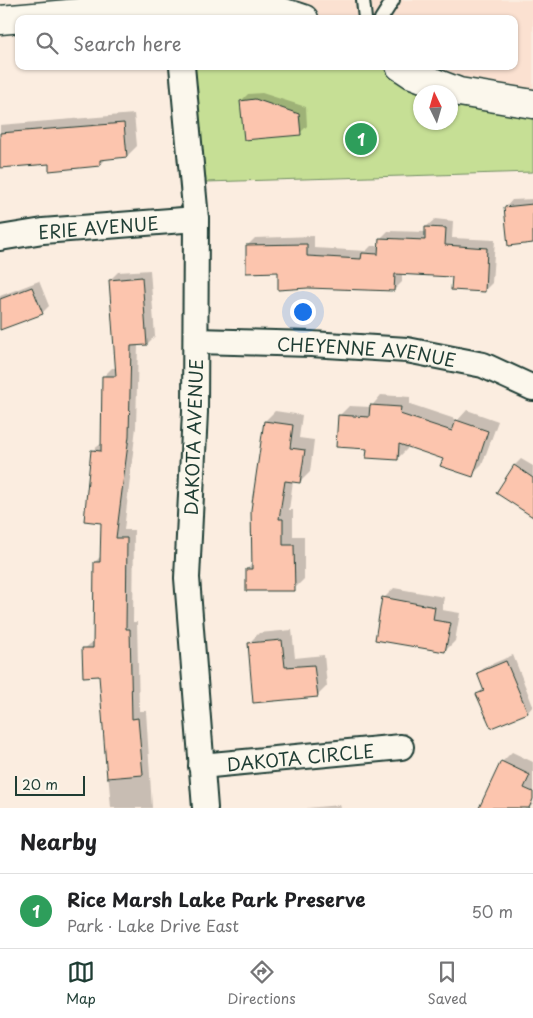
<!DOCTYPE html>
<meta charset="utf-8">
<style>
body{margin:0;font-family:"Playpen Sans",sans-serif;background:#f6f6f6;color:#202124}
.compass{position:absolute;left:413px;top:85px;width:45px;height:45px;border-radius:50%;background:#fff;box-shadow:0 1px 4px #0004;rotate:355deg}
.scale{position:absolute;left:15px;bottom:12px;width:70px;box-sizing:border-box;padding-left:5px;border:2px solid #1f3d34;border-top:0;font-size:14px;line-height:18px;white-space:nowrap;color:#1f3d34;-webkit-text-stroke:4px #fbf7ec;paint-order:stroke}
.you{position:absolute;left:302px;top:311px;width:18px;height:18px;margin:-12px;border:4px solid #fff;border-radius:50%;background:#1a73e8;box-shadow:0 0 0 8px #1a73e833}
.badge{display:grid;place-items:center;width:32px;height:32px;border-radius:50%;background:#1f3d34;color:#fff;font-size:16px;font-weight:700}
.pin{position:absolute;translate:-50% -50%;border:2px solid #fff;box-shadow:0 1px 5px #0006}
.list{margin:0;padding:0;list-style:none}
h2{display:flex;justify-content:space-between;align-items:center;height:65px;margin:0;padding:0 20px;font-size:21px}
h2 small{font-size:16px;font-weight:400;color:#757577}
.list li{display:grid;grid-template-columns:32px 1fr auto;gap:15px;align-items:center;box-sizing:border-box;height:75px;padding:0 20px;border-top:1px solid #e0e0e0}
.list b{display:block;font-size:19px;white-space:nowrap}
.list p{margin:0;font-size:16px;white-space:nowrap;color:#757577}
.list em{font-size:16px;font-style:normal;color:#757577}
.icon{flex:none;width:28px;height:28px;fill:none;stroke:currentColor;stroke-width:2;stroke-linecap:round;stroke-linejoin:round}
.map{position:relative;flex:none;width:533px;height:808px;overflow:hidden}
.search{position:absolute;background:#fff;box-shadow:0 1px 4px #0004;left:15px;right:15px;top:15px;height:55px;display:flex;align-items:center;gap:12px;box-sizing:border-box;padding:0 18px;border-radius:10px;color:#757577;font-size:19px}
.sheet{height:140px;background:#fff}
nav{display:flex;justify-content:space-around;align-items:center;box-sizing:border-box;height:70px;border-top:1px solid #e0e0e0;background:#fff;font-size:14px;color:#757577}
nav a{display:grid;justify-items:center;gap:2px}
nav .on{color:#1f3d34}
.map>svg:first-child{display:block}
</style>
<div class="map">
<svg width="533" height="808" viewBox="0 0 533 808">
<rect width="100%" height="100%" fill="#fbede0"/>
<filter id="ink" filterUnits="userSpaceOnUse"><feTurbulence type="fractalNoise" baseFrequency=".02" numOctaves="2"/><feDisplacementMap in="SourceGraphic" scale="10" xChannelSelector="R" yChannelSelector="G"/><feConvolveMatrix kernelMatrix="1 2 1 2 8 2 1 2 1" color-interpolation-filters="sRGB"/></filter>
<g filter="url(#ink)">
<path fill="#fbe1d1" d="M176 0H533V98L402 66H514V19H253Z"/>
<path fill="#c6df95" stroke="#728e64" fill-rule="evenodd" d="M182 66H402L533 100V172L206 182 190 155ZM420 92H450V122H420Z"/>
<g fill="#0003">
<path d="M262 93 306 107 307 126 300 133 241 101 248 94Z"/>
<path d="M134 114 137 146 127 156 107 158 100 165 50 163 0 167V125Z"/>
<path d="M533 199V242L506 207 512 200Z"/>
<path d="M435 219 453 221 452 238 495 240 492 283 484 291 453 276 402 274V282L394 290 279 270 247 246 255 238 314 236V248L366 251 371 246H380V239L388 231 426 232V227Z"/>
<path d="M150 270 155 336 147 344H138L136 427 124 530H134L133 622H137L139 711H146L152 808H111L100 675 84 649 94 641 95 562 102 555V522L93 450 102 443 104 376 112 368H117L110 280 118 272Z"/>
<path d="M39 281 49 306 42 313 0 329V296Z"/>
<path d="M381 395 410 397V404L458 420 467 410 498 421 482 465 472 475 444 458 407 446V449L397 459 368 448 339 416 349 406 371 407Z"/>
<path d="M275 411 302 415 299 438 314 440 310 472 300 482 293 481 289 510H293V536H304V579L294 589 247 569 253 563 265 421Z"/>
<path d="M521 459 533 466V516L514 466Z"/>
<path d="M394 588 444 597 442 610 460 613 455 641 445 651 384 598Z"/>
<path d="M292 630 295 658 324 655 327 686 317 696 249 643 259 633Z"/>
<path d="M513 655 533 706 528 712 492 727 478 694 484 688 478 674 485 667Z"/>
<path d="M512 752 533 762V804L529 808H481L502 762Z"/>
<path d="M340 805 341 808H306Z"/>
</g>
<g fill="#fcc5ae" stroke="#1f3d34">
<path d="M255 99 299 114 301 135 244 140 240 101Z"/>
<path d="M124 123 127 157 100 160V166L49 171V164L0 168V133Z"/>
<path d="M533 204V243L508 246 504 207Z"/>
<path d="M425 227 446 228 445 245 487 248 485 292 451 290 452 277 395 274 394 291 308 288 278 290V272L246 273V245L307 244V256L361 259 362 253 378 254 379 238 425 240Z"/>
<path d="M142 277 147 345 131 346 129 436 116 538H127L126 629H130L132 719 138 718 143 775 107 778 99 676 83 677 82 648H93L94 562H100L101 523 84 521 91 450 101 451 102 376H116L109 280Z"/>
<path d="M32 287 43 314 0 330V299Z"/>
<path d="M370 405 401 407 400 414 452 431 456 420 488 431 473 477 440 466 443 459 399 444 398 460 366 458 367 449 336 447 338 415 369 417Z"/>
<path d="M264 421 293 425 290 448 305 450 300 483 285 481 279 519H283V545H294L295 591H246V569H252L251 510Z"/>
<path d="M514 465 533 478V517L496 493Z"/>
<path d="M382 597 435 607 433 620 451 623 445 652 375 640Z"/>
<path d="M282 640 285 667 314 665 318 697 253 703 248 643Z"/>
<path d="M506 661 528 713 491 728 476 694 484 691 477 673Z"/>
<path d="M501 761 530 775 524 788 533 792V799L529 808H479Z"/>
</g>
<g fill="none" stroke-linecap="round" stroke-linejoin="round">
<g stroke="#1f3d34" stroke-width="16">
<g id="service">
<path d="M363 0 365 19"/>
<path d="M381 19 393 0"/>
</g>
</g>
<g stroke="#1f3d34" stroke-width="28">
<g id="minor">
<path d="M182 66 196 219 195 412 187 578 205 808"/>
<path id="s1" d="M0 238 43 231 196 219"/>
<path id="s2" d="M196 341 311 344 407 350 483 365 533 388"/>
<path id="s3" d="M201 766 401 747"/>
</g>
</g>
<g stroke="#1f3d34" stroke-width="31">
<g id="tertiary">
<path d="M0 20C38 17 76 13 114 10 169 5 253 0 304 19"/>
<path d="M400 66 412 74 459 92 533 104"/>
</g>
</g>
<use href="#service" stroke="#fbf7ec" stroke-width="12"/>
<use href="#minor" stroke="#fbf7ec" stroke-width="24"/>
<use href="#tertiary" stroke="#fbf7ec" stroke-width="28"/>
</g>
</g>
<g text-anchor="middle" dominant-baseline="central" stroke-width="4" stroke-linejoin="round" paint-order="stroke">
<g font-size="18" fill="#1f3d34" stroke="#fbf7ec">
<text stroke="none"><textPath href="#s1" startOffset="99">ERIE AVENUE</textPath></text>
<text stroke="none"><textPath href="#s2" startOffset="171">CHEYENNE AVENUE</textPath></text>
<text transform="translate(193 437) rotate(-88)">DAKOTA AVENUE</text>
<text stroke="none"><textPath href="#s3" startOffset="100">DAKOTA CIRCLE</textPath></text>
</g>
</g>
</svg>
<svg class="compass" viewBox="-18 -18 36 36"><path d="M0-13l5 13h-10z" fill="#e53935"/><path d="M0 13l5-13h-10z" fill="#757577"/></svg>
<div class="scale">20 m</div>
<div class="you"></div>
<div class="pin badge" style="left:361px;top:139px;background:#2e9e5b">1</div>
<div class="search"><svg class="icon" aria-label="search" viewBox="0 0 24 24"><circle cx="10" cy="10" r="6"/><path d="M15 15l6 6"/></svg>Search here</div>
</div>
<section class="sheet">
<h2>Nearby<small></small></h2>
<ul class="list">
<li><span class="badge" style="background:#2e9e5b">1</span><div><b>Rice Marsh Lake Park Preserve</b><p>Park · Lake Drive East</p></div><em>50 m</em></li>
</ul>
</section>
<nav>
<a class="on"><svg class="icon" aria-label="map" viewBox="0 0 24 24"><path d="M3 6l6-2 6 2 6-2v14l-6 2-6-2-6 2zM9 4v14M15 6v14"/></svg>Map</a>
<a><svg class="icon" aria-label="directions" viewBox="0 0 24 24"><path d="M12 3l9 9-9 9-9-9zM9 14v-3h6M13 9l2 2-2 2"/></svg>Directions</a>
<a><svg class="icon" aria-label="saved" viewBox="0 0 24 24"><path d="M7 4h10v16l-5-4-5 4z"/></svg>Saved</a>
</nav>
